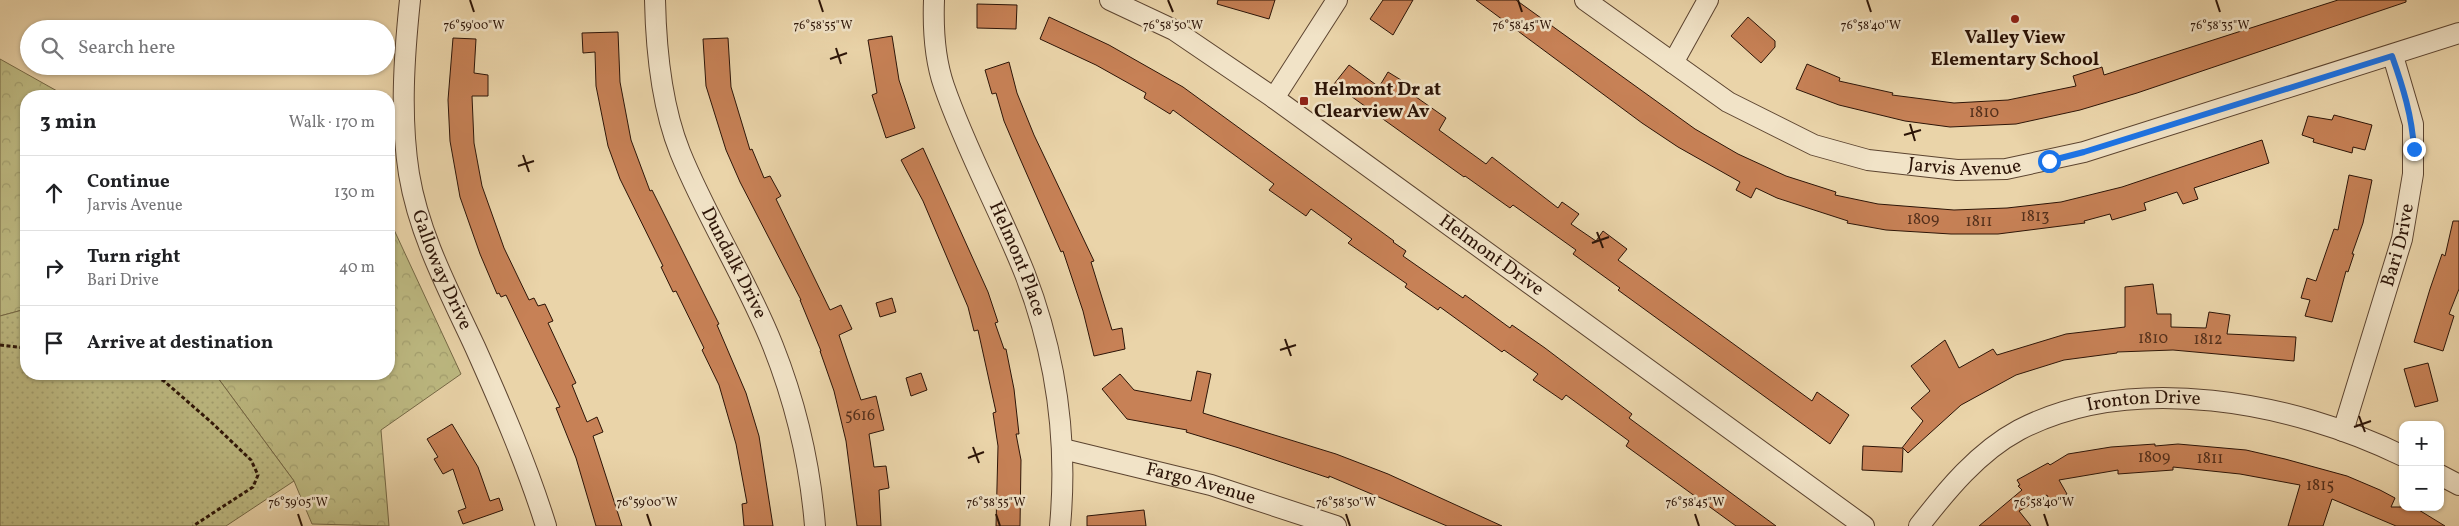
<!DOCTYPE html>
<meta charset="utf-8">
<style>
body{margin:0;font-family:Vollkorn,serif;background:#f6f6f6;color:#202124}
.controls{position:absolute;right:15px;bottom:15px;display:grid;overflow:hidden;border-radius:10px;box-shadow:0 1px 4px #0004}
.controls button{width:45px;height:45px;display:grid;place-items:center;padding:0;border:0;border-bottom:1px solid #e0e0e0;background:#fff;color:#202124;font:25px sans-serif}
.stop{position:absolute;width:15px;height:15px;margin:-11px;border:4px solid #1a73e8;border-radius:50%;background:#fff}
.stop.end{background:#1a73e8;border-color:#fff;box-shadow:0 1px 5px #0008}
.list{margin:0;padding:0;list-style:none}
h2{display:flex;justify-content:space-between;align-items:center;height:65px;margin:0;padding:0 20px;font-size:21px}
h2 small{font-size:16px;font-weight:400;color:#757577}
.list li{display:grid;grid-template-columns:32px 1fr auto;gap:15px;align-items:center;box-sizing:border-box;height:75px;padding:0 20px;border-top:1px solid #e0e0e0}
.list b{display:block;font-size:19px;white-space:nowrap}
.list p{margin:0;font-size:16px;white-space:nowrap;color:#757577}
.list em{font-size:16px;font-style:normal;color:#757577}
.icon{flex:none;width:28px;height:28px;fill:none;stroke:currentColor;stroke-width:2;stroke-linecap:round;stroke-linejoin:round}
.map{position:relative;flex:none;width:2459px;height:526px;overflow:hidden}
.search{position:absolute;background:#fff;box-shadow:0 1px 4px #0004;left:20px;top:20px;width:375px;height:55px;display:flex;align-items:center;gap:12px;box-sizing:border-box;padding:0 18px;border-radius:28px;color:#757577;font-size:19px}
.panel{position:absolute;background:#fff;box-shadow:0 1px 4px #0004;left:20px;top:90px;width:375px;height:290px;border-radius:20px}
.map>svg:first-child{display:block}
</style>
<div class="map">
<svg width="2459" height="526" viewBox="0 0 2459 526">
<defs>
<pattern id="forest-crowns" width="20" height="18" patternUnits="userSpaceOnUse" patternTransform="scale(1.25)"><rect width="20" height="18" fill="#bebb83"/><path d="M2 6a3 3 0 1 1 6 0M12 15a3 3 0 1 1 6 0" fill="none" stroke="#a3a070"/></pattern>
<pattern id="park-dots" width="8" height="8" patternUnits="userSpaceOnUse" patternTransform="scale(1.25)"><rect width="8" height="8" fill="#bebb83"/><path d="M2 2h.1M6 6h.1" fill="none" stroke="#a3a070" stroke-width="1.8" stroke-linecap="round"/></pattern>
</defs>
<rect width="100%" height="100%" fill="#ead4a9"/>
<filter id="stains"><feTurbulence type="fractalNoise" baseFrequency=".004" numOctaves="4"/><feColorMatrix values="0 0 0 0 .2 0 0 0 0 .09 0 0 0 0 .02 0 0 0 .5 -.17"/></filter>
<radialGradient id="worn" r=".72"><stop offset=".6" stop-color="#630" stop-opacity="0"/><stop offset="1" stop-color="#630" stop-opacity=".3"/></radialGradient>
<g fill="url(#forest-crowns)" stroke="#756845">
<path d="M0 59 66 96H26V309L0 316Z"/>
<path d="M389 219 461 374 381 430 389 526 312 524 294 481 215 374H389Z"/>
</g>
<path fill="url(#park-dots)" stroke="#756845" d="M26 309V374H215L294 481 226 526H0V316Z"/>
<g fill="#c78156" stroke="#2c1407">
<path d="M1218 0H1275L1269 19 1217 4Z"/>
<path d="M1383 0H1413L1393 35 1370 19Z"/>
<path d="M1476 0H1516L1695 129 1738 154 1786 176 1836 192 1835 195 1878 204 1954 210 2007 208 2061 202 2122 187 2262 140 2269 163 2194 188 2198 199 2183 204 2177 192 2144 203 2146 210 2112 220 2110 214 2084 221 2085 223 1998 234H1951L1886 230 1847 223 1848 221 1777 198 1756 188 1751 198 1736 190 1740 182 1678 147 1642 123Z"/>
<path d="M2338 0H2406V2L2137 93 2080 110 2016 124 1950 127 1905 121 1839 105 1796 89 1807 64 1840 78 1839 81 1893 93 1892 95 1954 103 2008 100 2076 86 2073 76 2102 67 2104 75Z"/>
<path d="M977 4 1017 5 1016 29 977 28Z"/>
<path d="M1049 17 1109 45 1183 87 1394 241 1393 242 1406 251 1403 256 1463 298 1465 295 1510 328 1512 325 1545 348 1632 414 1629 418 1776 526H1736L1626 446 1629 441 1566 395 1562 400 1533 380 1538 374 1504 350 1502 352 1440 307 1438 310 1405 287 1407 284 1348 243 1352 239 1311 209 1306 216 1269 190 1274 184 1173 110 1170 114 1144 98 1146 93 1096 65 1040 39Z"/>
<path d="M1748 17 1775 41V47L1761 63 1731 36Z"/>
<path d="M618 32 620 82 631 140 650 191 652 190 719 324 717 325 746 393 759 436 773 526H744L742 504 747 503 736 444 719 385 702 350 704 348 676 291 673 292 661 267 663 266 620 179 608 146 596 86 595 52 583 53 582 33Z"/>
<path d="M892 36 899 80 915 128 886 138 872 95 877 93 868 40Z"/>
<path d="M453 38 476 39 474 73 488 75V96H472L474 143 482 186 504 248 529 300 534 298 538 306 545 304 553 321 548 323 576 383 572 385 587 422 597 417 603 432 593 436 622 526H596L576 458 556 408 560 407 506 295 501 297 499 293 497 294 480 254 460 197 450 141 448 100Z"/>
<path d="M728 38 731 87 750 150 752 149 764 178 770 176 781 196 776 199 830 310 841 305 852 329 839 335 861 400 876 396 884 430 869 434 874 467 886 466 889 488 879 490 881 526H857L846 441 834 391 820 351H821L800 300H801L740 182 726 150 706 86 703 39Z"/>
<path d="M1009 62 1017 93 1034 135 1094 261 1091 262 1112 330 1122 328 1125 349 1094 356 1083 311 1063 251 1061 252 1018 154 1004 121 996 93 992 94 985 70Z"/>
<path d="M1349 65 1379 87 1388 72 1401 80 1399 85 1446 118 1439 130 1486 164 1492 157 1558 208 1562 202 1579 214 1571 224 1596 241 1603 231 1627 249 1618 260 1812 401 1817 392 1849 415 1830 444 1618 290 1620 288 1573 254 1576 250 1513 205 1510 208 1465 176 1464 177 1334 84Z"/>
<path d="M2334 115 2372 125 2365 150 2353 147 2352 153 2313 142 2314 139 2302 135 2308 116 2332 120Z"/>
<path d="M923 148 988 292 998 322 995 323 1004 349H1006L1014 389 1019 434H1016L1021 460 1020 526H996L998 446 993 413 996 412 978 330 974 331 968 307 923 201 901 160Z"/>
<path d="M2349 175 2372 180 2363 223 2352 254H2354L2348 272 2346 271 2332 322 2305 316 2310 300 2301 298 2307 278 2316 281 2334 229 2338 230Z"/>
<path d="M2453 221H2459V289L2449 314 2454 316 2443 351 2414 342 2430 289 2442 254 2445 256Z"/>
<path d="M2153 284 2157 314H2171V327L2206 328 2209 312 2230 315 2227 334 2296 337 2294 361 2173 350 2117 352V353L2064 360 2016 375 1961 405 1908 453 1903 448 1902 472 1862 470 1863 446 1902 448 1923 421 1911 408 1930 391 1911 366 1945 340 1959 368 1993 349 1997 355 2066 334 2125 327V287Z"/>
<path d="M892 298 896 312 880 317 876 303Z"/>
<path d="M2428 363 2438 401 2415 407 2404 369Z"/>
<path d="M1197 371 1211 374 1203 413 1336 454 1388 474 1502 526H1447L1329 476V478L1239 448 1186 432 1187 430 1127 419 1102 389 1120 374 1134 390 1191 401Z"/>
<path d="M921 373 927 390 911 396 906 378Z"/>
<path d="M452 424 478 467 490 501 499 498 503 510 463 524 458 511 466 508 453 469 443 474 434 459 438 457 427 439Z"/>
<path d="M2155 444V446L2178 444 2246 450 2285 459 2347 476 2380 490 2395 498 2391 507H2414L2445 526H2396L2332 499 2323 526H2288L2300 485 2240 474 2173 467V470L2118 474V470L2059 480 2067 494 2051 503 2047 495 2019 511 2031 526H1979L2022 490 2018 486 2020 485 2017 480 2048 463 2050 465 2068 454 2111 447Z"/>
<path d="M1144 510 1146 526H1087V516Z"/>
</g>
<g fill="none" stroke-linecap="round" stroke-linejoin="round">
<g stroke="#5c4430" stroke-width="22">
<g id="street">
<path id="s1" d="M410 0C404 57 400 117 409 174 419 235 449 291 475 347 501 405 527 465 546 526"/>
<path id="s2" d="M655 0C656 48 662 107 680 152 707 219 747 280 773 346 796 404 810 464 815 526"/>
<path id="s3" d="M934 0C933 27 935 60 944 86 966 150 1000 211 1025 274 1056 355 1068 439 1060 526"/>
<path id="s4" d="M1110 0 1174 30 1274 98 1864 526"/>
<path id="s5" d="M1585 0 1728 102 1814 145 1868 160 1957 170 2006 169 2084 152 2459 33"/>
<path d="M1673 63 1708 0"/>
<path d="M1274 98 1337 0"/>
<path id="s6" d="M2343 431 2402 239 2413 174V124L2393 56"/>
<path id="s7" d="M1063 449 1211 485 1336 526"/>
<path d="M2440 475 2459 485"/>
<path id="s8" d="M1919 526C1947 490 1978 452 2019 430 2132 371 2293 402 2403 456"/>
</g>
</g>
<g stroke="#2c1407" stroke-width="3" stroke-dasharray="4 2.5" stroke-linecap="butt">
<path d="M0 345 26 348"/>
<path d="M150 374 164 381 211 422 251 460 258 475 253 487 193 526"/>
</g>
<use href="#street" stroke="#f1e3c7" stroke-width="20"/>
</g>
<g fill="none" stroke-linecap="round" stroke-linejoin="round">
<path stroke="#1a73e8" stroke-width="6" d="M2049 161 2084 152 2392 56C2403 87 2412 116 2414 149"/>
</g>
<path fill="none" stroke="#2c1407" stroke-width="2" d="M470 0 474 12M819 0 823 12M1168 0 1173 12M1518 0 1522 12M1867 0 1871 12M2216 0 2220 12M836 48 841 64M830 59 847 53M1910 124 1915 141M1904 135 1921 130M523 155 529 172M518 166 534 161M1597 232 1603 248M1592 243 1609 237M1285 339 1291 356M1280 350 1296 345M2359 416 2365 432M2354 427 2371 421M973 447 979 463M968 458 984 452M298 514 302 526M647 514 651 526M996 514 1000 526M1346 514 1350 526M1695 514 1699 526M2044 514 2048 526"/>
<g fill="#8f2418" stroke="#f1e3c7" stroke-width="2">
<circle cx="2015" cy="19" r="5"/>
<rect x="1299" y="96" width="10" height="10" rx="2.5"/>
</g>
<g text-anchor="middle" dominant-baseline="central" stroke-width="5" stroke-linejoin="round" paint-order="stroke">
<g font-size="16" fill="#532f1b">
<text x="1984" y="113">1810</text>
<text x="2035" y="217">1813</text>
<text x="1923" y="220">1809</text>
<text x="1979" y="222">1811</text>
<text x="2153" y="339">1810</text>
<text x="2208" y="340">1812</text>
<text x="860" y="416">5616</text>
<text x="2154" y="458">1809</text>
<text x="2210" y="459">1811</text>
<text x="2320" y="486">1815</text>
</g>
<g font-size="19" font-weight="bold" fill="#2c1407" stroke="#f1e3c7">
<text x="2015" y="38">Valley View<tspan x="2015" dy="22">Elementary School</tspan></text>
<text x="1314" y="90" text-anchor="start">Helmont Dr at<tspan x="1314" dy="22">Clearview Av</tspan></text>
</g>
<g font-size="19" fill="#2c1407" stroke="#f1e3c7">
<text stroke="none"><textPath href="#s5" startOffset="425">Jarvis Avenue</textPath></text>
<text stroke="none"><textPath href="#s6" startOffset="194">Bari Drive</textPath></text>
<text stroke="none"><textPath href="#s4" startOffset="460">Helmont Drive</textPath></text>
<text stroke="none"><textPath href="#s3" startOffset="275">Helmont Place</textPath></text>
<text stroke="none"><textPath href="#s2" startOffset="278">Dundalk Drive</textPath></text>
<text stroke="none"><textPath href="#s1" startOffset="276">Galloway Drive</textPath></text>
<text stroke="none"><textPath href="#s8" startOffset="269">Ironton Drive</textPath></text>
<text stroke="none"><textPath href="#s7" startOffset="142">Fargo Avenue</textPath></text>
</g>
</g>
<g font-size="12" text-anchor="middle" fill="#2c1407" stroke="#f1e3c7" stroke-width="5" stroke-linejoin="round" paint-order="stroke">
<text x="1173" y="29">76°58'50"W</text>
<text x="1522" y="29">76°58'45"W</text>
<text x="1871" y="29">76°58'40"W</text>
<text x="2220" y="29">76°58'35"W</text>
<text x="474" y="29">76°59'00"W</text>
<text x="823" y="29">76°58'55"W</text>
<text x="298" y="506">76°59'05"W</text>
<text x="647" y="506">76°59'00"W</text>
<text x="996" y="506">76°58'55"W</text>
<text x="1346" y="506">76°58'50"W</text>
<text x="1695" y="506">76°58'45"W</text>
<text x="2044" y="506">76°58'40"W</text>
</g>
<rect width="100%" height="100%" filter="url(#stains)"/>
<rect width="100%" height="100%" fill="url(#worn)"/>
</svg>
<div class="controls">
<button>+</button>
<button>−</button>
</div>
<div class="stop" style="left:2049px;top:161px"></div>
<div class="stop end" style="left:2414px;top:149px"></div>
<div class="search"><svg class="icon" aria-label="search" viewBox="0 0 24 24"><circle cx="10" cy="10" r="6"/><path d="M15 15l6 6"/></svg>Search here</div>
<section class="panel">
<h2>3 min<small>Walk · 170 m</small></h2>
<ul class="list">
<li><svg class="icon" aria-label="ahead" viewBox="0 0 24 24"><path d="M12 20V5M6 11l6-6 6 6"/></svg><div><b>Continue</b><p>Jarvis Avenue</p></div><em>130 m</em></li>
<li><svg class="icon" aria-label="right" viewBox="0 0 24 24"><path d="M7 20v-9h11M14 6l5 5-5 5"/></svg><div><b>Turn right</b><p>Bari Drive</p></div><em>40 m</em></li>
<li><svg class="icon" aria-label="arrive" viewBox="0 0 24 24"><path d="M6 21V4h12l-3 4 3 4H6"/></svg><div><b>Arrive at destination</b></div></li>
</ul>
</section>
</div>
